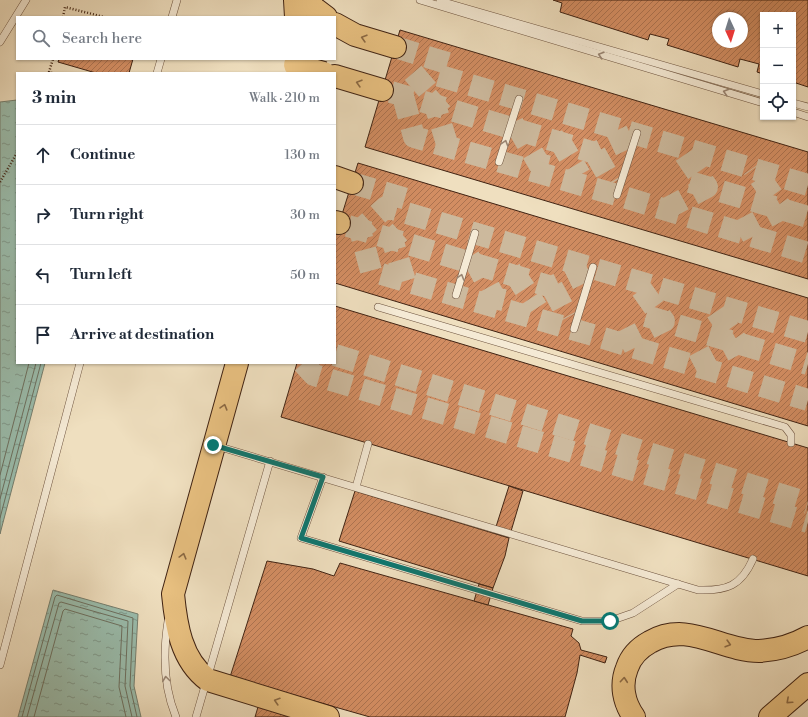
<!DOCTYPE html>
<meta charset="utf-8">
<style>
body{margin:0;font-family:"Libre Bodoni",serif;background:#f6f6f7;color:#1f2937}
.controls{position:absolute;right:12px;top:12px;display:grid;overflow:hidden;border-radius:0px;box-shadow:0 1px 3px #0004}
.controls button{width:36px;height:36px;display:grid;place-items:center;padding:0;border:0;border-bottom:1px solid #e0e1e3;background:#fff;color:#1f2937;font:20px sans-serif}
.compass{position:absolute;left:712px;top:12px;width:36px;height:36px;border-radius:50%;background:#fff;box-shadow:0 1px 3px #0004;rotate:176deg}
.stop{position:absolute;width:12px;height:12px;margin:-9px;border:3px solid #0f766e;border-radius:50%;background:#fff}
.stop.end{background:#0f766e;border-color:#fff;box-shadow:0 1px 4px #0008}
.list{margin:0;padding:0;list-style:none}
h2{display:flex;justify-content:space-between;align-items:center;height:52px;margin:0;padding:0 16px;font-size:17px}
h2 small{font-size:13px;font-weight:400;color:#747a83}
.list li{display:grid;grid-template-columns:26px 1fr auto;gap:12px;align-items:center;box-sizing:border-box;height:60px;padding:0 16px;border-top:1px solid #e0e1e3}
.list b{display:block;font-size:15px;white-space:nowrap}
.list em{font-size:13px;font-style:normal;color:#747a83}
.icon{flex:none;width:22px;height:22px;fill:none;stroke:currentColor;stroke-width:2;stroke-linecap:round;stroke-linejoin:round}
.map{position:relative;flex:none;width:808px;height:717px;overflow:hidden}
.search{position:absolute;background:#fff;box-shadow:0 1px 3px #0004;left:16px;top:16px;width:320px;height:44px;display:flex;align-items:center;gap:10px;box-sizing:border-box;padding:0 14px;border-radius:0px;color:#747a83;font-size:15px}
.panel{position:absolute;background:#fff;box-shadow:0 1px 3px #0004;left:16px;top:72px;width:320px;height:292px;border-radius:0px}
.map>svg:first-child{display:block}
</style>
<div class="map">
<svg width="808" height="717" viewBox="0 0 808 717">
<defs>
<pattern id="water-ripples" width="26" height="14" patternUnits="userSpaceOnUse"><rect width="26" height="14" fill="#9abdad"/><path d="M2 4q2-2 4 0t4 0M15 11q2-2 4 0t4 0" fill="none" stroke="#7f998c"/></pattern>
<pattern id="building-hatch" width="6" height="6" patternUnits="userSpaceOnUse"><rect width="6" height="6" fill="#d28d62"/><path d="M-1 1l2-2M0 6l6-6M5 7l2-2" fill="none" stroke="#ac7350"/></pattern>
</defs>
<rect width="100%" height="100%" fill="#efdfbf"/>
<filter id="stains"><feTurbulence type="fractalNoise" baseFrequency=".005" numOctaves="4"/><feColorMatrix values="0 0 0 0 .2 0 0 0 0 .09 0 0 0 0 .02 0 0 0 .5 -.17"/></filter>
<radialGradient id="worn" r=".72"><stop offset=".6" stop-color="#630" stop-opacity="0"/><stop offset="1" stop-color="#630" stop-opacity=".3"/></radialGradient>
<g fill="url(#water-ripples)" stroke="#767f6f">
<path d="M17 100V363H45L0 534V102Z"/>
<path d="M53 590 138 614 134 686 141 717H18Z"/>
</g>
<g fill="none" stroke-linecap="round" stroke-linejoin="round">
<g stroke="#6d7060" stroke-width="1">
<path d="M0 475 29 363"/>
<path d="M0 499 36 363"/>
<path d="M0 518 41 363"/>
<path d="M22 717 55 597 57 595 133 618 130 686 137 717"/>
<path d="M27 717 59 603 61 602 128 621 125 686 132 717"/>
<path d="M34 717 63 611 65 609 122 626 119 687 126 717"/>
</g>
</g>
<g fill="url(#building-hatch)" stroke="#402313" fill-rule="evenodd">
<path d="M553 0H808V87L793 82V15H763V74L757 72 759 64 740 59 738 67 667 45 669 39 650 34 648 40 560 12 562 3ZM718 18H742V42H718Z"/>
<path d="M400 30 808 152V279L365 147Z"/>
<path d="M59 59H133L129 73H96L58 62Z"/>
<path d="M358 163 808 298V426L335 283V237Z"/>
<path d="M335 306 808 448V576L281 417 297 363H335Z"/>
<path d="M509 486 523 491 509 538 494 533Z"/>
<path d="M355 491 509 538 505 556 493 588 339 541Z"/>
<path d="M267 561 313 569 334 576 340 563 573 629 571 636 579 643 581 650 607 657 605 663 580 655 577 673 565 717H370L230 677Z"/>
<path d="M479 584 493 588 488 605 474 601Z"/>
<path d="M258 707 291 717H255Z"/>
</g>
<g fill="none" stroke-linecap="round" stroke-linejoin="round">
<g stroke="#ccb99d" stroke-width="22" stroke-dasharray="22 11" stroke-linecap="butt">
<path d="M395 47 457 66"/>
<path d="M391 92 595 153 637 133"/>
<path d="M443 98 435 105 448 147"/>
<path d="M527 128 520 131 539 164 558 169"/>
<path d="M567 140 561 143 580 175"/>
<path d="M595 153 612 183"/>
<path d="M690 182 808 217"/>
<path d="M352 183 410 200"/>
<path d="M808 185 430 73 403 96 414 137 617 195 808 253"/>
<path d="M664 210 707 187 679 146"/>
<path d="M348 226 552 287 593 267"/>
<path d="M400 232 392 239 405 281"/>
<path d="M738 232 782 209 753 168"/>
<path d="M484 261 477 265 495 298 515 303"/>
<path d="M524 274 517 277 537 308"/>
<path d="M552 287 568 317"/>
<path d="M646 316 808 364"/>
<path d="M808 332 386 207 360 230 371 271 603 338 808 400"/>
<path d="M620 343 664 321 635 280"/>
<path d="M335 355 808 503"/>
<path d="M303 363 314 375 808 522"/>
<path d="M694 366 738 343 710 302"/>
</g>
<g stroke="#6c523e" stroke-width="8">
<g id="lane">
<path d="M420 0 763 103"/>
<path d="M440 1 763 94"/>
<path d="M172 17 177 0"/>
<path d="M0 42 26 0"/>
<path d="M157 73 161 59"/>
<path d="M793 103 808 107"/>
<path d="M793 112 808 117"/>
<path d="M499 162 519 99"/>
<path d="M617 195 637 133"/>
<path d="M456 295 475 233"/>
<path d="M378 307 785 427 791 435V443"/>
<path d="M574 329 593 267"/>
<path d="M217 446 698 590C727 591 741 586 753 559"/>
<path d="M323 477 301 538 582 621H610L633 613 678 584"/>
<path d="M356 487 368 444"/>
<path d="M168 621C163 653 163 686 176 717"/>
<path d="M0 665 80 363"/>
<path d="M196 717 270 461"/>
</g>
</g>
<g stroke="#402313" stroke-width="24">
<g id="highway">
<path d="M295 0 296 17"/>
<path d="M309 0 314 8 326 17"/>
<path d="M335 24 355 35 395 47"/>
<path d="M335 76 382 90"/>
<path d="M335 177 352 183"/>
<path d="M335 222 339 223"/>
<path d="M237 363 173 594C176 625 181 660 208 680L328 717"/>
<path d="M634 717C624 703 620 685 627 668 631 656 639 648 650 642 688 620 721 651 759 651 777 650 792 646 808 637"/>
<path d="M770 717 808 684"/>
</g>
</g>
<g stroke="#402313" stroke-width="2.5" stroke-dasharray="1 2" stroke-linecap="butt">
<path d="M63 17 65 7 104 17"/>
<path d="M52 73 49 72 53 59"/>
<path d="M0 182 17 153"/>
</g>
<use href="#lane" stroke="#f5ead5" stroke-width="7"/>
<use href="#highway" stroke="#e8c080" stroke-width="22"/>
<g stroke="#402313" stroke-width="24" stroke-linecap="butt">
<path id="highway-bridge" d="M295 65 324 73"/>
</g>
<use href="#highway-bridge" stroke="#e8c080" stroke-width="22"/>
</g>
<defs><path id="oneway-chevron" d="M-2-3.5L2.5 0L-2 3.5" fill="none" stroke-width="1.6" stroke-linecap="round" stroke-linejoin="round"/></defs>
<g stroke="#8c6a44">
<use href="#oneway-chevron" transform="translate(364 38) rotate(-164)"/>
<use href="#oneway-chevron" transform="translate(359 83) rotate(-164)"/>
<use href="#oneway-chevron" transform="translate(224 407) rotate(-74)"/>
<use href="#oneway-chevron" transform="translate(183 556) rotate(-75)"/>
<use href="#oneway-chevron" transform="translate(728 644) rotate(16)"/>
<use href="#oneway-chevron" transform="translate(624 680) rotate(-85)"/>
<use href="#oneway-chevron" transform="translate(277 701) rotate(-163)"/>
<use href="#oneway-chevron" transform="translate(789 701) rotate(138)"/>
</g>
<g stroke="#9a8674">
<use href="#oneway-chevron" transform="translate(601 55) rotate(-163)"/>
<use href="#oneway-chevron" transform="translate(726 92) rotate(-163)"/>
<use href="#oneway-chevron" transform="translate(505 143) rotate(-73)"/>
<use href="#oneway-chevron" transform="translate(461 277) rotate(-73)"/>
<use href="#oneway-chevron" transform="translate(166 679) rotate(-97)"/>
</g>
<g fill="none" stroke-linecap="round" stroke-linejoin="round">
<path stroke="#0f766e" stroke-width="5" d="M213 445 323 477 301 538 582 621H610"/>
</g>
<rect width="100%" height="100%" filter="url(#stains)"/>
<rect width="100%" height="100%" fill="url(#worn)"/>
</svg>
<div class="controls">
<button>+</button>
<button>−</button>
<button><svg class="icon" aria-label="locate" viewBox="0 0 24 24"><circle cx="12" cy="12" r="6"/><path d="M12 2v4M12 18v4M2 12h4M18 12h4"/></svg></button>
</div>
<svg class="compass" viewBox="-18 -18 36 36"><path d="M0-13l5 13h-10z" fill="#e53935"/><path d="M0 13l5-13h-10z" fill="#747a83"/></svg>
<div class="stop" style="left:610px;top:621px"></div>
<div class="stop end" style="left:213px;top:445px"></div>
<div class="search"><svg class="icon" aria-label="search" viewBox="0 0 24 24"><circle cx="10" cy="10" r="6"/><path d="M15 15l6 6"/></svg>Search here</div>
<section class="panel">
<h2>3 min<small>Walk · 210 m</small></h2>
<ul class="list">
<li><svg class="icon" aria-label="ahead" viewBox="0 0 24 24"><path d="M12 20V5M6 11l6-6 6 6"/></svg><div><b>Continue</b></div><em>130 m</em></li>
<li><svg class="icon" aria-label="right" viewBox="0 0 24 24"><path d="M7 20v-9h11M14 6l5 5-5 5"/></svg><div><b>Turn right</b></div><em>30 m</em></li>
<li><svg class="icon" aria-label="left" viewBox="0 0 24 24"><path d="M17 20v-9H6M10 6l-5 5 5 5"/></svg><div><b>Turn left</b></div><em>50 m</em></li>
<li><svg class="icon" aria-label="arrive" viewBox="0 0 24 24"><path d="M6 21V4h12l-3 4 3 4H6"/></svg><div><b>Arrive at destination</b></div></li>
</ul>
</section>
</div>
